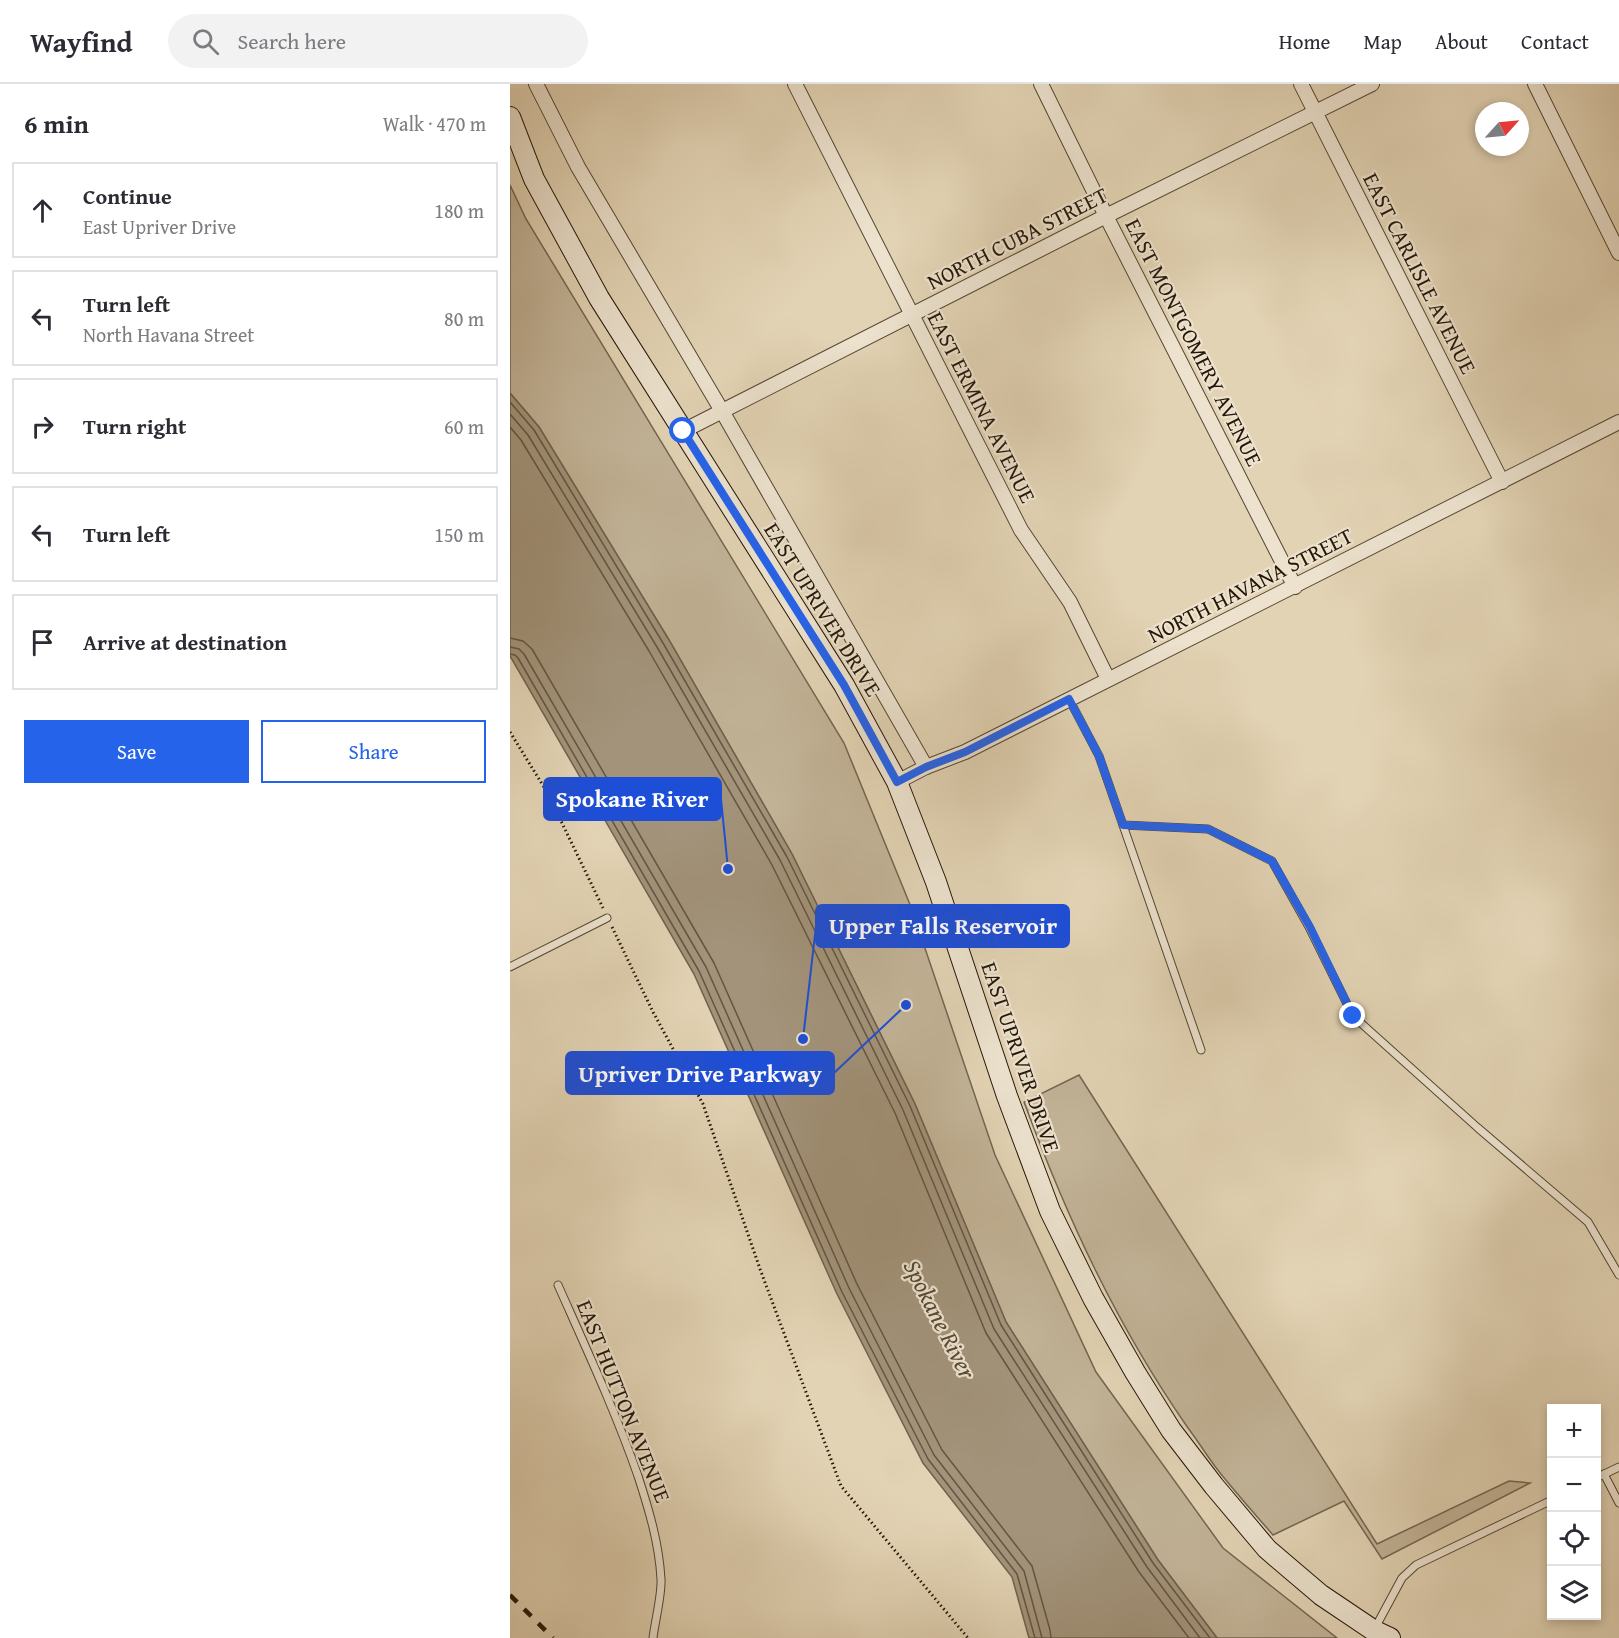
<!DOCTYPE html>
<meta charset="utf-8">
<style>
body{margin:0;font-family:"Gentium Book Plus",serif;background:#f2f2f3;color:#2b2b33}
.controls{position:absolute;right:18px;bottom:18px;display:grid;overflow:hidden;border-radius:0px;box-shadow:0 3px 9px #0003}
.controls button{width:54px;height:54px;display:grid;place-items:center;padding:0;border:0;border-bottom:2px solid #e1e1e2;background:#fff;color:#2b2b33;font:30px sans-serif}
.compass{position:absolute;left:965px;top:18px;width:54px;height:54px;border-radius:50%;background:#fff;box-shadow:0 3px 9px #0003;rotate:63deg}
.stop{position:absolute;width:18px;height:18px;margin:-14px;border:4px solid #2563eb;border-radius:50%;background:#fff}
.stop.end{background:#2563eb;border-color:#fff;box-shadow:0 2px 6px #0008}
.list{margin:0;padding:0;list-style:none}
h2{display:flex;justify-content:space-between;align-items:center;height:78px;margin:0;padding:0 24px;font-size:26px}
h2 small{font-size:20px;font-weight:400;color:#7c7c81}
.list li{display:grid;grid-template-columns:39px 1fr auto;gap:18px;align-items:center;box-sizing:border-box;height:96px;margin:0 12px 12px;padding:0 12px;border:2px solid #e1e1e2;border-radius:0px}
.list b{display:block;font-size:22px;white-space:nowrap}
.list p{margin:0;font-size:20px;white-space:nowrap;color:#7c7c81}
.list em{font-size:20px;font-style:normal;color:#7c7c81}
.actions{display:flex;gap:12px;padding:18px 24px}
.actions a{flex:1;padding:14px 0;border:2px solid #2563eb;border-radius:0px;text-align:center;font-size:21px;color:#2563eb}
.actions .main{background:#2563eb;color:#fff}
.icon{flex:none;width:33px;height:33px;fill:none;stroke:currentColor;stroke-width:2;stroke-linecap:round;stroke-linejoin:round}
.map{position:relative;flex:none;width:1109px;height:1554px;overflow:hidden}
header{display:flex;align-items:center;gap:36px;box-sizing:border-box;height:84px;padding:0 30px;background:#fff;border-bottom:2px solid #e1e1e2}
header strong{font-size:28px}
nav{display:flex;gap:33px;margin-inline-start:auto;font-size:21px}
.search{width:420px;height:54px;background:#f2f2f3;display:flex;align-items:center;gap:15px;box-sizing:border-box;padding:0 21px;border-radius:33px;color:#7c7c81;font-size:22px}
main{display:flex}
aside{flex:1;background:#fff}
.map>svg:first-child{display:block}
</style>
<header>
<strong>Wayfind</strong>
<div class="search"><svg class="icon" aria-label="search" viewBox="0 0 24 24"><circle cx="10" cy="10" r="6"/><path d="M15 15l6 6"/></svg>Search here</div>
<nav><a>Home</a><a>Map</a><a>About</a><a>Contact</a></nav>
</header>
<main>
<aside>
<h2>6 min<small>Walk · 470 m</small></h2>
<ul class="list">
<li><svg class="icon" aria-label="ahead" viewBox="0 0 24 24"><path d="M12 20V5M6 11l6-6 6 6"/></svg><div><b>Continue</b><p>East Upriver Drive</p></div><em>180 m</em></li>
<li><svg class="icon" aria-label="left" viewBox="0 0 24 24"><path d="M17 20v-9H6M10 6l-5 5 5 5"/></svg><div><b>Turn left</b><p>North Havana Street</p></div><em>80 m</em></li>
<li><svg class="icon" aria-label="right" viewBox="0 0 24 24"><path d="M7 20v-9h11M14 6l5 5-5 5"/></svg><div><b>Turn right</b></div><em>60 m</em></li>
<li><svg class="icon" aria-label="left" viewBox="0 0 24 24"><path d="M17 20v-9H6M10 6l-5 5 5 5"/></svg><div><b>Turn left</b></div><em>150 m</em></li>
<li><svg class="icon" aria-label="arrive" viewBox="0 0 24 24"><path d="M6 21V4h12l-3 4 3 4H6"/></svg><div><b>Arrive at destination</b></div></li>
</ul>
<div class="actions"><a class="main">Save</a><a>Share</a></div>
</aside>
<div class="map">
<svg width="1109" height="1554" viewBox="0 0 1109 1554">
<rect width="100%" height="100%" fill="#e2d3b4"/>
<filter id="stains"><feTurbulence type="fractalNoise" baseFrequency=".00333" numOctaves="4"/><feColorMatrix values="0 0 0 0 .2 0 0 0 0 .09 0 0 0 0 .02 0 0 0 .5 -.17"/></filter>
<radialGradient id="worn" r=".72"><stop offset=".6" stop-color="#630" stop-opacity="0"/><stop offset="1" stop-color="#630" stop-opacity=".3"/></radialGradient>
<g fill="#c2b397" stroke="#746550" stroke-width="1.5">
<path d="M0 101 16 135 334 659 401 823 485 1071 586 1288 713 1464 827 1554H707L648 1476 496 1238 405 1020 282 770 159 556 29 343 0 309Z"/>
<path d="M569 991 867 1460 999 1397 1020 1399 872 1475 834 1417 763 1451C744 1429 725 1408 707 1385 697 1372 688 1357 678 1344 607 1242 557 1134 514 1018Z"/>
</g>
<path fill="#a2937a" stroke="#70614c" stroke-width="1.5" d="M0 309 29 343 159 556 282 770 405 1020 496 1238 648 1476 707 1554H519L502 1493 413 1379 327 1210 184 890 0 572Z"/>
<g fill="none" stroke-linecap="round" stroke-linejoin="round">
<g stroke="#645541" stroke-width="1.5">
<path d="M0 318 24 346 153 559 277 773 400 1022 491 1241 643 1479 700 1554"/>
<path d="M0 330 18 351 147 563 270 776 393 1026 484 1245 637 1483 690 1554"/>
<path d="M0 343 11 356 139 567 262 781 385 1029 476 1249 629 1488 679 1554"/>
<path d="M0 554 13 557 22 565 204 879 347 1200 432 1366 522 1482 540 1546 541 1554"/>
<path d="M0 563 9 565 14 570 196 883 339 1204 424 1371 514 1487 532 1554"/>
<path d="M0 570 5 571 8 574 189 887 332 1208 418 1375 507 1490 525 1554"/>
</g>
<g stroke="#544633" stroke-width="9">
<g id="lane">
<path d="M559 615 589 672 691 966"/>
<path d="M613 741 698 745 762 777 799 843 843 932 968 1044 1078 1138 1109 1191"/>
<path d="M0 883 97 834"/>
<path d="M48 1201C76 1264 105 1326 128 1392 139 1426 149 1459 151 1495 152 1510 145 1537 143 1554"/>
<path d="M1094 1390 1109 1419"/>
<path d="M1086 1394 1109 1383"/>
<path d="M864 1546 892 1494 906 1481 1042 1416"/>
</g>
</g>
<g stroke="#544633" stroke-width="16">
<g id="street">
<path d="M26 0 68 83 212 327 416 683"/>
<path d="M285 0 511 446 560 518 598 595"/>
<path d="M531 0 596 132 785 503"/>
<path d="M791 0 992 398"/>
<path d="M1025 0 1109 169"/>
<path d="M173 347 596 132 862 0"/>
<path d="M387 698 416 683 455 668 1109 338"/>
</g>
</g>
<g stroke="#251708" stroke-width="22">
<path id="secondary" d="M0 33 24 95 89 214 334 601 387 698 426 798 497 1012 540 1127 583 1214 625 1288 661 1346 704 1402 757 1465 811 1511 863 1546 880 1554"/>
</g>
<g stroke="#251708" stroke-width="3" stroke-dasharray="1.5 3" stroke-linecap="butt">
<path d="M0 648 37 708 93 824"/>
<path d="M102 843 143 928 193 1020 250 1185 331 1402 458 1554"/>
</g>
<use href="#lane" stroke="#ece2ce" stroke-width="7"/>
<use href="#street" stroke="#ece2ce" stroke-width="14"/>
<use href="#secondary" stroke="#ece2ce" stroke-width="20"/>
<path stroke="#251708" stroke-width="4.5" stroke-dasharray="10 10" stroke-linecap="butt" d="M0 1511 43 1554"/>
</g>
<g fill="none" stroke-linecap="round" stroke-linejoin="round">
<path stroke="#2563eb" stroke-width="8" d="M173 347 334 601 387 698 416 683 455 668 559 615 589 672 613 741 698 745 762 777 800 843 843 932"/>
</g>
<g text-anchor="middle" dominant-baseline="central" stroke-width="4.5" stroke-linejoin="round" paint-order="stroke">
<g font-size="22" fill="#251708" stroke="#ece2ce">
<text transform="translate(507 154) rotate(-27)">NORTH CUBA STREET</text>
<text transform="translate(910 189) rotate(63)">EAST CARLISLE AVENUE</text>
<text transform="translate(684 258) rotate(63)">EAST MONTGOMERY AVENUE</text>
<text transform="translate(472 323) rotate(63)">EAST ERMINA AVENUE</text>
<text transform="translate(740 501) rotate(-27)">NORTH HAVANA STREET</text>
<text transform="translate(313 525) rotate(58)">EAST UPRIVER DRIVE</text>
<text transform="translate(511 973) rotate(71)">EAST UPRIVER DRIVE</text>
<text transform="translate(114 1317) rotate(68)">EAST HUTTON AVENUE</text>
</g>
<g font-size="24" font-style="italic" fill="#574936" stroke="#ece2ce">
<text transform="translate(430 1235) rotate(63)">Spokane River</text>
</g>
</g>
<path fill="none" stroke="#1d4ed8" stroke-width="2" d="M218 785L211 715M293 955L306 842M396 921L324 989"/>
<g fill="#1d4ed8" stroke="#ece2ce" stroke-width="2">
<circle cx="218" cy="785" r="6"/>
<circle cx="293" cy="955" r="6"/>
<circle cx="396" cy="921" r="6"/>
</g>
<g fill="#1d4ed8" stroke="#1d4ed8" stroke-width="2">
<rect x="34" y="694" width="177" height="42" rx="6"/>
<rect x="306" y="821" width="253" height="42" rx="6"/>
<rect x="56" y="968" width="268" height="42" rx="6"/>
</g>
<g font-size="24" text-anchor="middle" font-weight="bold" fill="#fff">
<text x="122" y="723">Spokane River</text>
<text x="433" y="850">Upper Falls Reservoir</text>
<text x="190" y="998">Upriver Drive Parkway</text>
</g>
<rect width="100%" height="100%" filter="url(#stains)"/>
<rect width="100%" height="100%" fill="url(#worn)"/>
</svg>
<div class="controls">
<button>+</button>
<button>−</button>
<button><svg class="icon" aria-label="locate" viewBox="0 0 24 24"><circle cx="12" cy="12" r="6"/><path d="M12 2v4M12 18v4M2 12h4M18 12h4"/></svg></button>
<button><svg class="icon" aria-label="layers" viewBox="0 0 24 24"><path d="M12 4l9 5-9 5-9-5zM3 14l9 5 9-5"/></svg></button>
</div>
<svg class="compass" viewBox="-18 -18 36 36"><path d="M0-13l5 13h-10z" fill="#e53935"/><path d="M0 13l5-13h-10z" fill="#7c7c81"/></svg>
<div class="stop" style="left:173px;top:347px"></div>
<div class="stop end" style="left:843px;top:932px"></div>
</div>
</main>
